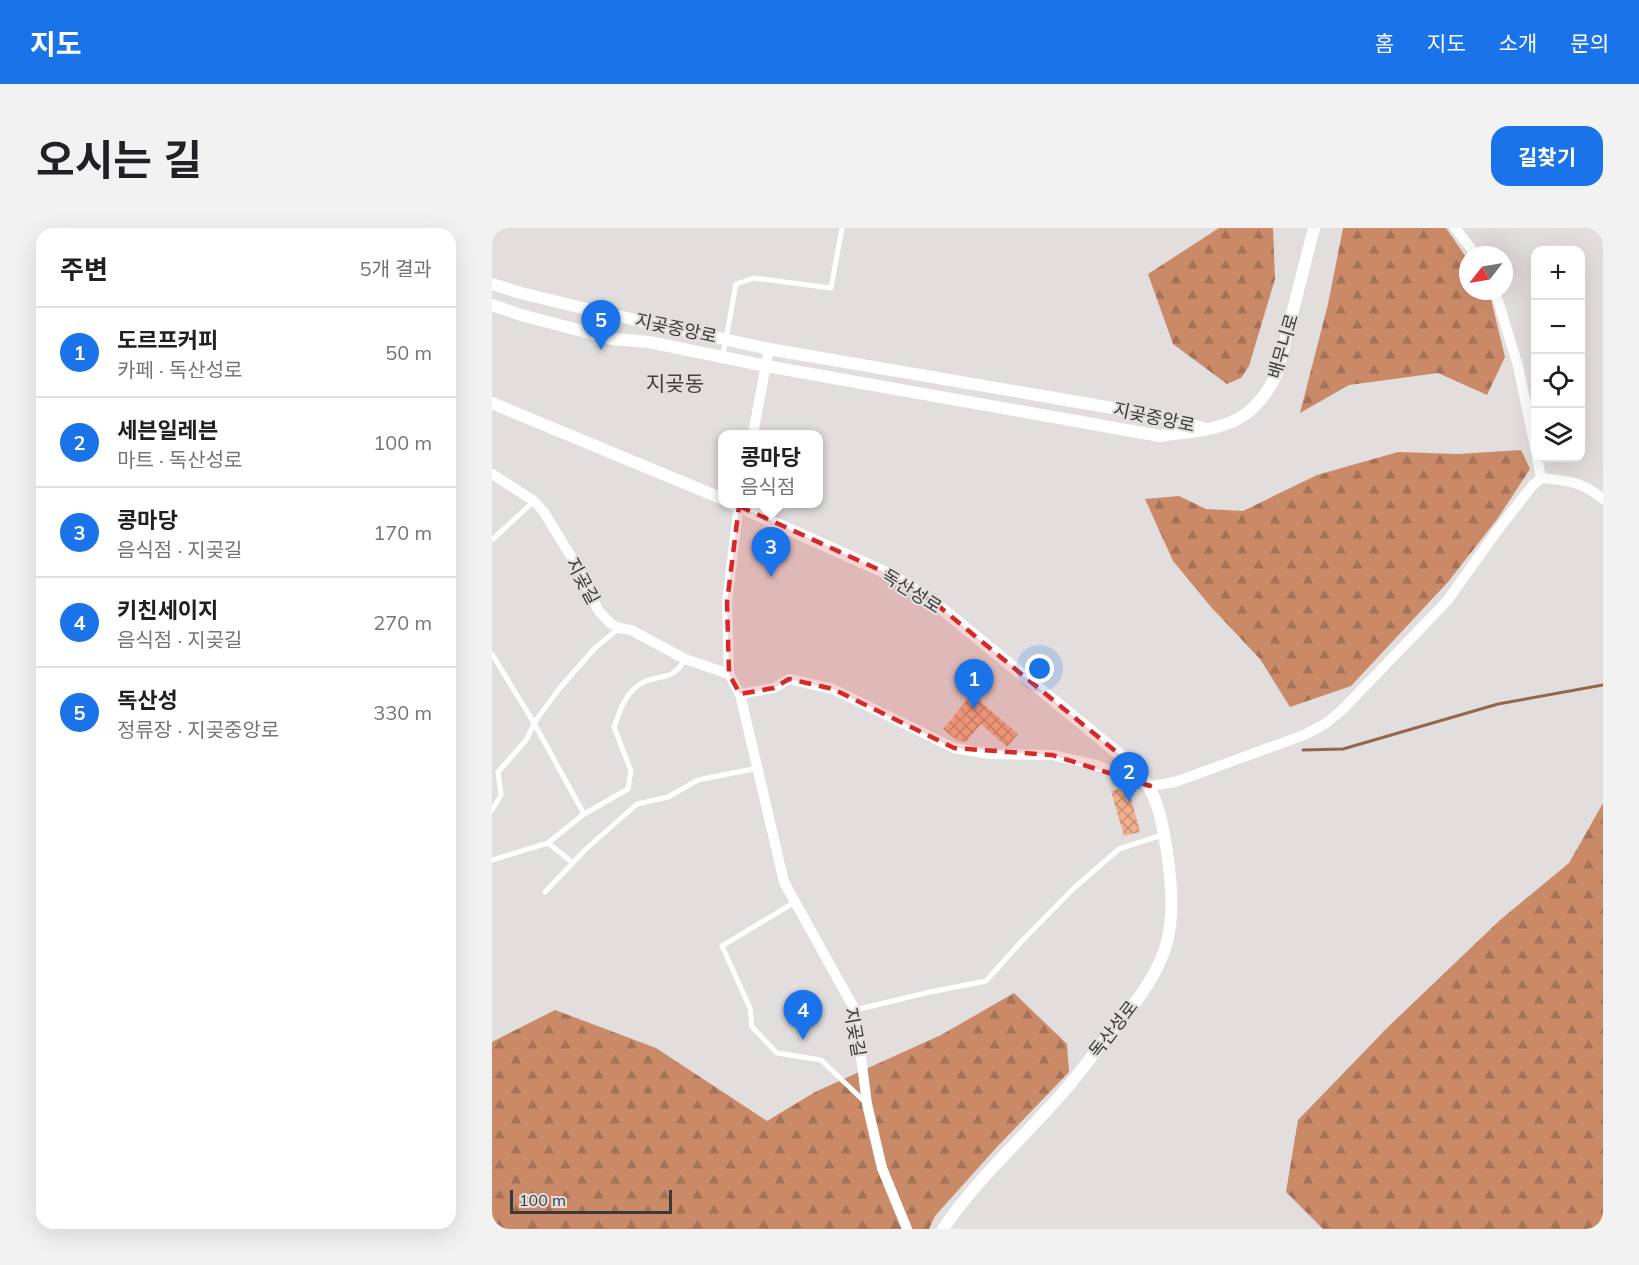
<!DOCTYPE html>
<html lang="ko">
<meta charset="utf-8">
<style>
body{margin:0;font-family:Mulish,"Noto Sans KR",sans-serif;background:#f2f2f2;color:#202124}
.controls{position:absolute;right:18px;top:18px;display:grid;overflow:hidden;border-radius:12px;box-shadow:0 6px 24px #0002}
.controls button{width:54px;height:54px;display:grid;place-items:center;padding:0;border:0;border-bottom:2px solid #e0e0e0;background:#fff;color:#202124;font:30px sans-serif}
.compass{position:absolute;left:967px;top:18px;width:54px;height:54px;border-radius:50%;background:#fff;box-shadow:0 6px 24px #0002;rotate:239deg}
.scale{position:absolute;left:18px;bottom:15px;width:162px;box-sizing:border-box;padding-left:6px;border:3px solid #3b3a39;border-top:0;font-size:16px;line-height:21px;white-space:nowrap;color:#3b3a39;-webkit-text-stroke:4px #e2dedd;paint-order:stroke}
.you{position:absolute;left:548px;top:441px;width:21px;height:21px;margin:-15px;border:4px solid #fff;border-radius:50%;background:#1a73e8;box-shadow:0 0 0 9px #1a73e833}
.badge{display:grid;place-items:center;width:39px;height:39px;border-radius:50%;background:#1a73e8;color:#fff;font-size:20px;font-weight:700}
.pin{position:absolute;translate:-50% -50px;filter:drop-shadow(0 2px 3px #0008)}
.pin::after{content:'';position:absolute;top:32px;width:21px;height:18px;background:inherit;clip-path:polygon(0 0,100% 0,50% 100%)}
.popup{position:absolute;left:226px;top:202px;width:105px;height:78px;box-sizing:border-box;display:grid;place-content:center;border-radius:12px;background:#fff;filter:drop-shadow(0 2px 4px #0005);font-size:20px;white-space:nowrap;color:#757577}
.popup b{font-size:22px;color:#202124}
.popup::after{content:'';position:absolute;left:50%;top:100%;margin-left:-12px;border:12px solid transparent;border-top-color:#fff}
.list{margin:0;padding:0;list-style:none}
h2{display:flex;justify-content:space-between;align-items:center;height:78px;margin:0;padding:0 24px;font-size:26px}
h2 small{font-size:20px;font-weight:400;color:#757577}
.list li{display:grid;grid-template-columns:39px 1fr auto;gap:18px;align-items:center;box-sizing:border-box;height:90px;padding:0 24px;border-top:2px solid #e0e0e0}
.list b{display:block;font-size:22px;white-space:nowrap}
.list p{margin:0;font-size:20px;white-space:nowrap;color:#757577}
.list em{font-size:20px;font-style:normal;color:#757577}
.icon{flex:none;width:33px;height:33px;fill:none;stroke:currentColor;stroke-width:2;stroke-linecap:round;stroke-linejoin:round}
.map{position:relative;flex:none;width:1111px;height:1001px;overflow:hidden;border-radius:18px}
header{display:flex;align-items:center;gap:36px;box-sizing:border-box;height:84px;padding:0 30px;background:#1a73e8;color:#fff}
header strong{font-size:28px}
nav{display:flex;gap:33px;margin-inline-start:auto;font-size:21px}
.intro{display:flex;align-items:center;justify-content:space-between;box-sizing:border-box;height:144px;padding:0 36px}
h1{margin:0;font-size:42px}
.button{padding:15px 27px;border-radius:18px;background:#1a73e8;color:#fff;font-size:21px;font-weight:700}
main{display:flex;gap:36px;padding:0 36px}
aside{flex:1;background:#fff;border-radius:18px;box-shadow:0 6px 24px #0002}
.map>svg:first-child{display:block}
</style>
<header>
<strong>지도</strong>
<nav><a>홈</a><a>지도</a><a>소개</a><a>문의</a></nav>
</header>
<div class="intro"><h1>오시는 길</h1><a class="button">길찾기</a></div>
<main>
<aside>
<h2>주변<small>5개 결과</small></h2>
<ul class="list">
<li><span class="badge">1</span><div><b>도르프커피</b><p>카페 · 독산성로</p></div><em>50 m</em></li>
<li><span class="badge">2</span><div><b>세븐일레븐</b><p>마트 · 독산성로</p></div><em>100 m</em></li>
<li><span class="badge">3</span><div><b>콩마당</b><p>음식점 · 지곶길</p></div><em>170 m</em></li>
<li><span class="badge">4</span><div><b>키친세이지</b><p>음식점 · 지곶길</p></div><em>270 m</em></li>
<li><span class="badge">5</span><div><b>독산성</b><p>정류장 · 지곶중앙로</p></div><em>330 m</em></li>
</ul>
</aside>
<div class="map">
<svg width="1111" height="1001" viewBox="0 0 1111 1001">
<defs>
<pattern id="forest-firs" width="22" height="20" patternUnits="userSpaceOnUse" patternTransform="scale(1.5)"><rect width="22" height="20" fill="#ca8a68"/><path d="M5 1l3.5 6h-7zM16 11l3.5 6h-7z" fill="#a57257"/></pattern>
<pattern id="building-cross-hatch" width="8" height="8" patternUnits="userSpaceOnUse" patternTransform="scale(1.5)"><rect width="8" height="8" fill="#f2af8c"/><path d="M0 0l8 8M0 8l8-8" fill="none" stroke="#c58f73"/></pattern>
</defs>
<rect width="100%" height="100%" fill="#e2dedd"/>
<g fill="url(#forest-firs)">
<path d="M727 0H781L783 51 757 138 749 150 735 156 681 116 656 46Z"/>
<path d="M851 0H954L976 32V63H997L1013 129 995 167 946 145 857 157 808 185 836 76Z"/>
<path d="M1029 222 1038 241 1006 290 956 354 859 458 798 479 768 431 719 379 681 333 653 271 687 268 714 281 751 283 825 247 906 224 966 226Z"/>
<path d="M1111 575V1001H831L794 964 806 892 897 798 1008 692 1077 635Z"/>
<path d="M522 765 575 816 577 844 504 920 443 988 437 1001H0V814L63 782 164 820 275 893 323 864 449 807Z"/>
</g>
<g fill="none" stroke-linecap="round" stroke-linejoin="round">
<path stroke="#93674f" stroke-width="3" d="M811 522 851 521 1006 476 1111 457"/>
</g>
<g fill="url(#building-cross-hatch)">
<path d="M480 466 526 506 515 519 489 496 474 514 466 513 451 501Z"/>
<path d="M636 559 648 604 632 608 619 563Z"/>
</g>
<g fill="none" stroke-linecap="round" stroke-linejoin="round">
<g stroke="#fff" stroke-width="5">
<path d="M231 127 244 56 262 50 339 60 350 0"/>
<path d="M0 312 42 273"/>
<path d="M0 426 42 495 92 586"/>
<path d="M0 582 9 567 6 544 35 511 42 495 67 461 103 420 126 401"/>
<path d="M56 615 81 635"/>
<path d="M0 632 56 615 92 586 136 561 139 543 122 499C127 486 131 471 142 461 160 443 179 458 193 431"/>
<path d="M53 664 94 621 145 576 176 569 206 552 266 540"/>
<path d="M303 674 230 718 258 780 260 799 285 825 329 832 372 873"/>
<path d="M363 782 438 764 494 753 529 714 581 661 627 621 670 607"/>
</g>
<g stroke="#fff" stroke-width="10">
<path d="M963 0 984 27"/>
<path d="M1003 63 1026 138 1044 224"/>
<path d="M261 206 277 121"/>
<path d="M1045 230 1049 250"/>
<path d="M0 246 42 273 52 284 89 345 106 382 118 395 127 400 139 402 193 431 237 446"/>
<path d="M247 276 235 374 237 446 248 466 292 654 363 782 375 876 390 940 415 1001"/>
<path d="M248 466 282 460 297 451 341 461 462 520 498 526 560 527 604 537 658 558 683 554 812 507 833 496 850 482 955 373 1005 303 1040 258 1049 250C1077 253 1089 253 1111 271"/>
</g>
<g stroke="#fff" stroke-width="12">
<path d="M0 56 29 65 103 83 277 121 673 189 711 200"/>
<path d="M0 77 29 87 121 111 157 114 274 138 668 208C723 200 759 202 785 145L822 0"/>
<path d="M0 175 231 271"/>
<path d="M241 276 403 349 444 376 644 540C667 570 669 588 675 624 679 652 682 682 676 710 667 749 636 785 611 814 596 833 582 853 565 871 527 914 483 953 451 1001"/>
</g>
</g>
<path fill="#d62828" fill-opacity="0.2" stroke="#d62828" stroke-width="4.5" stroke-dasharray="12 8" stroke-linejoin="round" d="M247 278 403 349 444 376 644 540 658 558 560 527 462 520 341 461 297 451 282 460 248 466 237 446 235 374Z"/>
<g text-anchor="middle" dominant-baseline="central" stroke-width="4.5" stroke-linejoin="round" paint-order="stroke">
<g font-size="18" fill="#3b3a39" stroke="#e2dedd">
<text transform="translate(184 100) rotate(12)">지곶중앙로</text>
<text transform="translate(791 118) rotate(-74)">배무니로</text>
<text transform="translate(662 189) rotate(12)">지곶중앙로</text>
<text transform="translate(91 353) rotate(62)">지곶길</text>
<text transform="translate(420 363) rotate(32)">독산성로</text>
<text transform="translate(621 801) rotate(-52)">독산성로</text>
<text transform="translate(363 804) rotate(80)">지곶길</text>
</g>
<g font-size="21" fill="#423f3e" stroke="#e2dedd">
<text x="183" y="155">지곶동</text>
</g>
</g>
</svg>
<div class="controls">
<button>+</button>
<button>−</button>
<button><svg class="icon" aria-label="locate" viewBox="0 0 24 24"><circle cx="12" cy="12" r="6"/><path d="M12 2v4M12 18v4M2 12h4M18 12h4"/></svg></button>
<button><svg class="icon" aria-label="layers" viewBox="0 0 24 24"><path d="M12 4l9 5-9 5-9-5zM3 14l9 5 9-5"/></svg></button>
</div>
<svg class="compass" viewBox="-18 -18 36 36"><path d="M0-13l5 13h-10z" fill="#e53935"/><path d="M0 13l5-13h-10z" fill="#757577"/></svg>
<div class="scale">100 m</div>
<div class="you"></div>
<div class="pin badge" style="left:482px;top:481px">1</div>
<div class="pin badge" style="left:637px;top:574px">2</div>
<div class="pin badge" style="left:279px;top:349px">3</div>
<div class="popup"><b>콩마당</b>음식점</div>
<div class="pin badge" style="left:311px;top:812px">4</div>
<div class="pin badge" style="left:109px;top:122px">5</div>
</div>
</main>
